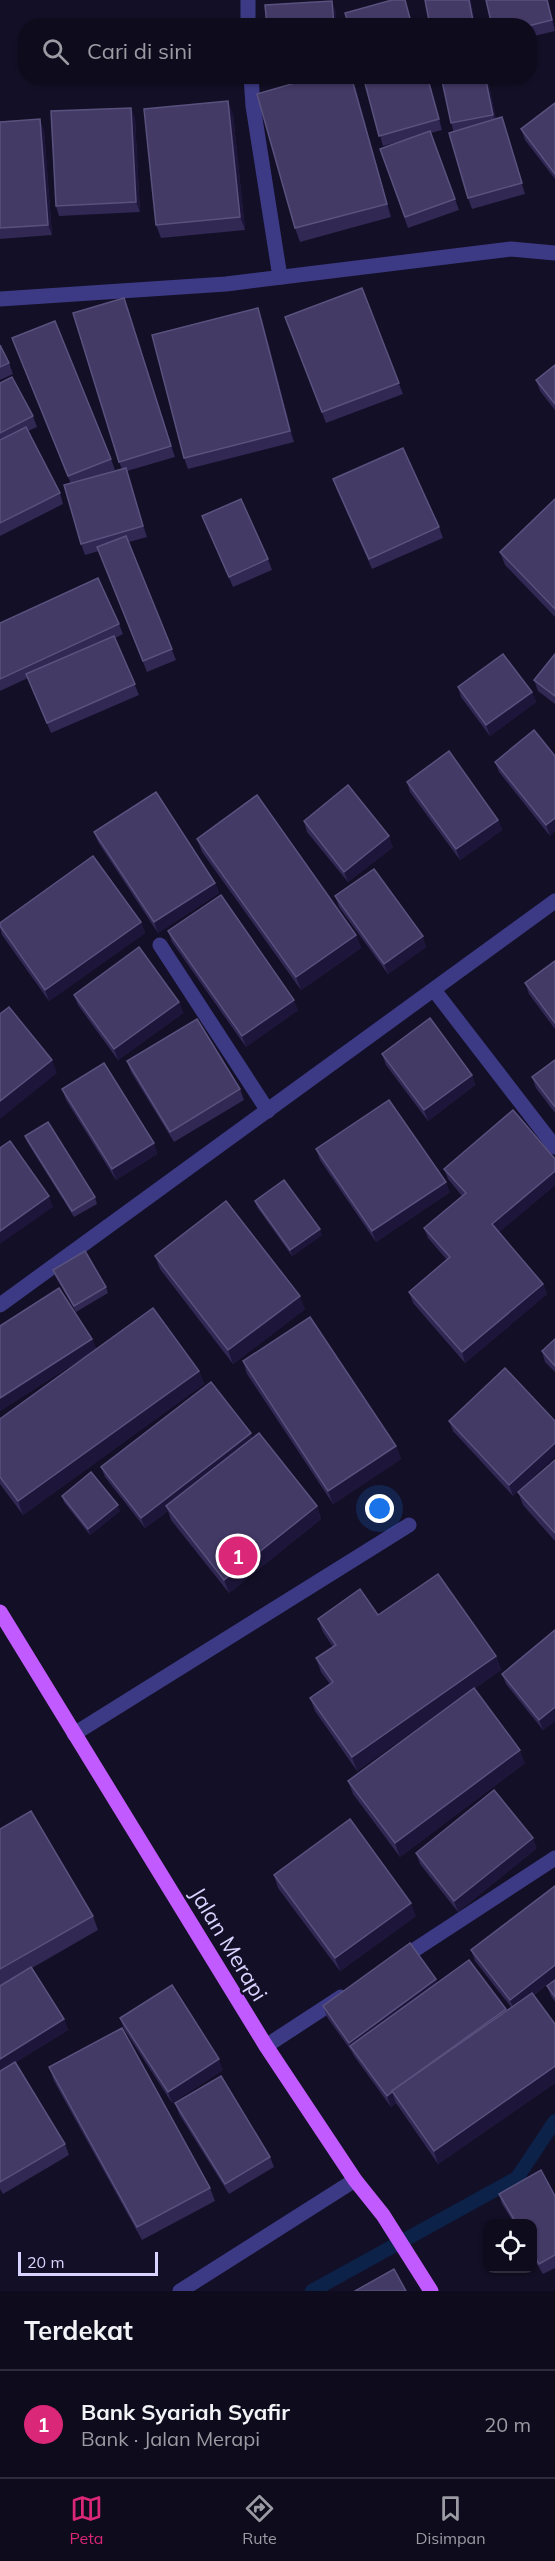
<!DOCTYPE html>
<html lang="id">
<meta charset="utf-8">
<style>
body{margin:0;font-family:Mulish,sans-serif;background:#171425;color:#f1f3f6}
.controls{position:absolute;right:18px;bottom:18px;display:grid;overflow:hidden;border-radius:12px;box-shadow:0 2px 4px #0004}
.controls button{width:54px;height:54px;display:grid;place-items:center;padding:0;border:0;border-bottom:2px solid #2e2b3b;background:#0e0b1c;color:#f1f3f6;font:30px sans-serif}
.scale{position:absolute;left:18px;bottom:15px;width:140px;box-sizing:border-box;padding-left:6px;border:3px solid #d9d4ff;border-top:0;font-size:16px;line-height:21px;white-space:nowrap;color:#d9d4ff;-webkit-text-stroke:4px #130f26;paint-order:stroke}
.you{position:absolute;left:380px;top:1509px;width:21px;height:21px;margin:-15px;border:4px solid #fff;border-radius:50%;background:#1a73e8;box-shadow:0 0 0 9px #1a73e833}
.badge{display:grid;place-items:center;width:39px;height:39px;border-radius:50%;background:#db2777;color:#fff;font-size:20px;font-weight:700}
.pin{position:absolute;translate:-50% -50%;border:3px solid #fff;box-shadow:0 2px 6px #0006}
.list{margin:0;padding:0;list-style:none}
h2{display:flex;justify-content:space-between;align-items:center;height:78px;margin:0;padding:0 24px;font-size:26px}
h2 small{font-size:20px;font-weight:400;color:#9b9ba3}
.list li{display:grid;grid-template-columns:39px 1fr auto;gap:18px;align-items:center;box-sizing:border-box;height:108px;padding:0 24px;border-top:2px solid #2e2b3b}
.list b{display:block;font-size:22px;white-space:nowrap}
.list p{margin:0;font-size:20px;white-space:nowrap;color:#9b9ba3}
.list em{font-size:20px;font-style:normal;color:#9b9ba3}
.icon{flex:none;width:33px;height:33px;fill:none;stroke:currentColor;stroke-width:2;stroke-linecap:round;stroke-linejoin:round}
.map{position:relative;flex:none;width:555px;height:2291px;overflow:hidden}
.search{position:absolute;background:#0e0b1c;box-shadow:0 2px 4px #0004;left:18px;right:18px;top:18px;height:66px;display:flex;align-items:center;gap:15px;box-sizing:border-box;padding:0 21px;border-radius:24px;color:#9b9ba3;font-size:22px}
.sheet{height:186px;background:#0e0b1c}
nav{display:flex;justify-content:space-around;align-items:center;box-sizing:border-box;height:84px;border-top:2px solid #2e2b3b;background:#0e0b1c;font-size:16px;color:#9b9ba3}
nav a{display:grid;justify-items:center;gap:3px}
nav .on{color:#db2777}
.map>svg:first-child{display:block}
</style>
<div class="map">
<svg width="555" height="2291" viewBox="0 0 555 2291">
<rect width="100%" height="100%" fill="#130f26"/>
<g fill="none" stroke-linecap="round" stroke-linejoin="round">
<path stroke="#0c2248" stroke-width="14" d="M312 2291 517 2178 555 2121"/>
<g stroke="#3d3a85" stroke-width="15">
<path d="M248 0V26"/>
<path d="M251 76 253 106 280 277"/>
<path d="M0 299 226 284 511 249 555 253"/>
<path d="M160 945 268 1111"/>
<path d="M434 990 555 1147"/>
<path d="M0 1305 555 901"/>
<path d="M74 1734 409 1525"/>
<path d="M399 1960 555 1858"/>
<path d="M266 2046 341 1997"/>
<path d="M180 2291 355 2180"/>
</g>
<path stroke="#c25bff" stroke-width="15" d="M0 1612 266 2046 355 2180 383 2215 431 2291"/>
</g>
<g fill="#312854">
<path d="M548 0 555 31 530 37V26Z"/>
<path d="M319 76H352L391 217 300 242 295 228Z"/>
<path d="M363 76H428L442 130 431 133 459 210 408 228 380 149 402 141 383 146Z"/>
<path d="M441 76H487L496 119 502 117 525 194 472 209 468 198Z"/>
<path d="M555 103V179L525 140 521 129Z"/>
<path d="M131 108 135 119 140 212 59 216 56 206Z"/>
<path d="M233 114 245 230 161 238 156 225Z"/>
<path d="M0 122 44 130 52 235 0 239Z"/>
<path d="M362 288 403 394 326 423 285 317Z"/>
<path d="M128 308 175 457 127 471 147 537 129 542 176 660 147 672 99 551 85 555 81 544 71 484 16 348 111 459 115 470 103 474 122 469 119 462Z"/>
<path d="M262 319 294 442 188 469 184 458Z"/>
<path d="M0 345 9 363 13 374 0 380Z"/>
<path d="M555 365V410L540 391 536 380Z"/>
<path d="M0 383 33 416 37 427 28 431 60 493 63 504 0 536Z"/>
<path d="M333 479 439 527 443 538 372 569 337 490Z"/>
<path d="M555 499V617L505 565 500 552Z"/>
<path d="M202 516 268 559 272 570 233 587Z"/>
<path d="M0 623 119 624 123 634 115 638 139 695 51 733 28 678 0 691Z"/>
<path d="M555 654V704L538 691 534 680Z"/>
<path d="M458 687 532 692 536 702 490 736 461 697Z"/>
<path d="M534 730 550 836 499 772 495 762Z"/>
<path d="M407 782 498 820 502 830 460 860 410 792Z"/>
<path d="M304 821 393 847 348 882 307 832Z"/>
<path d="M94 832 215 883 219 893 158 933 98 842Z"/>
<path d="M197 839 356 935 361 948 301 990 202 852Z"/>
<path d="M335 896 426 947 388 974 339 907Z"/>
<path d="M141 922 145 933 49 1001 2 935 0 928V923Z"/>
<path d="M168 931 298 1010 246 1047 172 942Z"/>
<path d="M555 961V1029L529 994 525 983Z"/>
<path d="M74 995 179 1002 183 1013 118 1060 78 1005Z"/>
<path d="M382 1054 472 1075 475 1085 428 1121 386 1065Z"/>
<path d="M555 1060V1113L536 1088 532 1077Z"/>
<path d="M127 1061 240 1089 244 1100 174 1142 131 1072Z"/>
<path d="M62 1089 154 1143 157 1154 116 1180 66 1100Z"/>
<path d="M25 1136 95 1197 97 1204 74 1217 27 1142Z"/>
<path d="M316 1149 450 1192 376 1242 320 1160Z"/>
<path d="M555 1159V1185L499 1232 543 1284 547 1294 465 1363 413 1303 409 1292 447 1260 428 1238 424 1228 462 1196 448 1179 444 1169Z"/>
<path d="M255 1201 322 1235 292 1256 257 1207Z"/>
<path d="M155 1256 305 1309 233 1364 160 1269Z"/>
<path d="M53 1270 106 1287 108 1293 76 1312 55 1276Z"/>
<path d="M0 1326 92 1339 96 1349 199 1371 204 1384 23 1515 0 1484V1419L95 1350 0 1411Z"/>
<path d="M555 1339V1372L545 1362 542 1351Z"/>
<path d="M243 1361 396 1446 401 1459 333 1504 247 1374Z"/>
<path d="M505 1368 513 1496 453 1431 449 1421Z"/>
<path d="M253 1438 317 1506 321 1519 229 1593 171 1520 168 1511 145 1528 105 1477 101 1467Z"/>
<path d="M555 1460V1541L523 1505 518 1492Z"/>
<path d="M62 1496 120 1511 90 1535 64 1502Z"/>
<path d="M318 1619 496 1656 501 1670 474 1689 525 1763 400 1857 353 1794 348 1781 454 1702 357 1771 315 1711 310 1698 330 1684 321 1672 316 1658 333 1647 323 1632Z"/>
<path d="M555 1630V1721L543 1730 506 1684 502 1674Z"/>
<path d="M0 1829 93 1916 98 1930 32 1968 64 2019 68 2030 16 2062 65 2144 69 2155 3 2194 0 2189V1986L13 1978 0 1986Z"/>
<path d="M537 1848 458 1912 420 1864 416 1853Z"/>
<path d="M274 1875 416 1916 340 1971 278 1888Z"/>
<path d="M555 1886V1978L534 1995 555 2024V2083L438 2164 396 2103 391 2107 354 2056 352 2052 327 2017 323 2006 436 1979 437 1982 506 2011 511 2007 475 1961 471 1950Z"/>
<path d="M555 1980V2002L551 1996 547 1986Z"/>
<path d="M120 2018 223 2070 172 2103 124 2029Z"/>
<path d="M49 2067 210 2188 215 2201 142 2240 54 2081Z"/>
<path d="M175 2103 270 2157 274 2167 229 2194 179 2114Z"/>
<path d="M499 2194 555 2196V2268L543 2274 532 2256V2223H514L502 2204Z"/>
</g>
<g fill="#1d163a">
<path d="M469 0H471L476 26H474Z"/>
<path d="M547 0H548L555 29 552 20Z"/>
<path d="M332 1 336 12 337 26H334Z"/>
<path d="M351 76 354 82 391 217 387 204Z"/>
<path d="M427 76H428L442 130 439 119Z"/>
<path d="M485 76H487L497 125 493 115Z"/>
<path d="M228 101 233 114 245 230 240 217Z"/>
<path d="M131 108 135 119 140 212 136 202Z"/>
<path d="M40 119 44 130 52 235 48 225Z"/>
<path d="M124 298 128 308 175 457 171 446Z"/>
<path d="M258 308 262 319 294 442 290 431Z"/>
<path d="M126 468 130 479 147 537 143 526Z"/>
<path d="M532 692 536 702 490 736 486 725Z"/>
<path d="M555 818V831L550 836 546 825Z"/>
<path d="M498 820 502 830 460 860 456 849Z"/>
<path d="M389 836 393 847 348 882 344 872Z"/>
<path d="M215 883 219 893 158 933 154 922Z"/>
<path d="M141 922 145 933 49 1001 45 990Z"/>
<path d="M356 935 361 948 301 990 296 977Z"/>
<path d="M423 936 426 947 388 974 384 964Z"/>
<path d="M294 1000 298 1010 246 1047 242 1036Z"/>
<path d="M179 1002 183 1013 118 1060 114 1049Z"/>
<path d="M52 1060 57 1073 0 1119V1101Z"/>
<path d="M472 1075 475 1085 428 1121 424 1110Z"/>
<path d="M154 1143 157 1154 116 1180 112 1169Z"/>
<path d="M555 1171V1185L496 1235 492 1224Z"/>
<path d="M446 1182 450 1192 376 1242 372 1231Z"/>
<path d="M49 1196 53 1207 0 1244V1231Z"/>
<path d="M320 1229 322 1235 292 1256 290 1250Z"/>
<path d="M543 1284 547 1294 465 1363 462 1352Z"/>
<path d="M300 1296 305 1309 233 1364 228 1350Z"/>
<path d="M92 1339 96 1349 0 1411V1398Z"/>
<path d="M199 1371 204 1384 23 1515 18 1501Z"/>
<path d="M251 1433 255 1444 166 1506 168 1511 145 1528 141 1518Z"/>
<path d="M555 1443V1457L513 1496 509 1485Z"/>
<path d="M396 1446 401 1459 333 1504 328 1491Z"/>
<path d="M118 1505 120 1511 90 1535 88 1529Z"/>
<path d="M317 1506 321 1519 229 1593 224 1580Z"/>
<path d="M496 1656 501 1670 357 1771 352 1757Z"/>
<path d="M555 1707V1721L543 1730 539 1720Z"/>
<path d="M520 1750 525 1763 400 1857 395 1843Z"/>
<path d="M533 1838 537 1848 458 1912 454 1901Z"/>
<path d="M411 1903 416 1916 340 1971 335 1958Z"/>
<path d="M555 1965V1978L514 2010 510 2000Z"/>
<path d="M436 1979 440 1990 351 2047 349 2043Z"/>
<path d="M506 2009 510 2020 392 2092Z"/>
<path d="M64 2019 68 2030 0 2072V2059Z"/>
<path d="M219 2059 223 2070 172 2103 168 2092Z"/>
<path d="M555 2066V2083L438 2164 434 2151Z"/>
<path d="M392 2092 396 2103 391 2107 387 2096Z"/>
</g>
<g fill="#433a66" stroke="#5a527e" stroke-width="1.5">
<path d="M392 0H405L412 26H349L345 13Z"/>
<path d="M425 0H469L474 26H430Z"/>
<path d="M486 0H547L552 20 528 26H492Z"/>
<path d="M332 1 334 26H267L265 5Z"/>
<path d="M319 76H351L387 204 295 228 257 94Z"/>
<path d="M363 76H427L439 119 379 136Z"/>
<path d="M441 76H485L493 115 451 123Z"/>
<path d="M228 101 240 217 156 225 144 109Z"/>
<path d="M555 103V174L521 129Z"/>
<path d="M131 108 136 202 56 206 51 111Z"/>
<path d="M502 117 522 183 468 198 449 133Z"/>
<path d="M40 119 48 225 0 228V122Z"/>
<path d="M430 131 455 199 405 217 380 149Z"/>
<path d="M362 288 399 383 322 412 285 317Z"/>
<path d="M124 298 171 446 119 462 73 313Z"/>
<path d="M258 308 290 431 184 458 152 335Z"/>
<path d="M55 321 111 459 68 476 12 338Z"/>
<path d="M0 345 9 363 0 367Z"/>
<path d="M555 365V404L536 380Z"/>
<path d="M12 377 33 416 0 433V383Z"/>
<path d="M26 427 60 493 0 523V440Z"/>
<path d="M403 448 439 527 369 559 333 479Z"/>
<path d="M126 468 143 526 81 544 64 485Z"/>
<path d="M241 499 268 559 229 577 202 516Z"/>
<path d="M555 499V609L500 552Z"/>
<path d="M126 536 172 649 143 661 97 547Z"/>
<path d="M98 578 119 624 0 679V623Z"/>
<path d="M114 636 135 684 47 723 26 674Z"/>
<path d="M503 654 532 692 486 725 458 687Z"/>
<path d="M555 654V696L534 680Z"/>
<path d="M534 730 555 756V818L546 825 495 762Z"/>
<path d="M449 751 498 820 456 849 407 782Z"/>
<path d="M348 785 389 836 344 872 304 821Z"/>
<path d="M156 792 215 883 154 922 94 832Z"/>
<path d="M257 795 356 935 296 977 197 839Z"/>
<path d="M93 856 141 922 45 990 0 926V923Z"/>
<path d="M374 869 423 936 384 964 335 896Z"/>
<path d="M221 895 294 1000 242 1036 168 931Z"/>
<path d="M139 947 179 1002 114 1049 74 995Z"/>
<path d="M555 961V1023L525 983Z"/>
<path d="M9 1007 52 1060 0 1101V1014Z"/>
<path d="M430 1018 472 1075 424 1110 382 1054Z"/>
<path d="M197 1019 240 1089 170 1132 127 1061Z"/>
<path d="M555 1060V1107L532 1077Z"/>
<path d="M104 1063 154 1143 112 1169 62 1089Z"/>
<path d="M389 1100 446 1182 372 1231 316 1149Z"/>
<path d="M513 1110 555 1159V1171L492 1224 543 1284 462 1352 409 1292 450 1257 424 1228 466 1193 444 1169Z"/>
<path d="M48 1122 95 1197 72 1211 25 1136Z"/>
<path d="M10 1141 49 1196 0 1231V1148Z"/>
<path d="M284 1180 320 1229 290 1250 255 1201Z"/>
<path d="M226 1201 300 1296 228 1350 155 1256Z"/>
<path d="M85 1251 106 1287 74 1306 53 1270Z"/>
<path d="M59 1288 92 1339 0 1398V1326Z"/>
<path d="M153 1308 199 1371 18 1501 0 1477V1419Z"/>
<path d="M310 1317 396 1446 328 1491 243 1361Z"/>
<path d="M555 1339V1366L542 1351Z"/>
<path d="M505 1368 555 1421V1443L509 1485 449 1421Z"/>
<path d="M211 1382 251 1433 141 1518 101 1467Z"/>
<path d="M259 1433 317 1506 224 1580 166 1506Z"/>
<path d="M555 1460V1533L518 1492Z"/>
<path d="M91 1472 118 1505 88 1529 62 1496Z"/>
<path d="M438 1574 496 1656 352 1757 310 1698 333 1682 316 1658 336 1645 318 1619 360 1589 378 1615Z"/>
<path d="M555 1630V1707L539 1720 502 1674Z"/>
<path d="M474 1688 520 1750 395 1843 348 1781Z"/>
<path d="M494 1790 533 1838 454 1901 416 1853Z"/>
<path d="M31 1811 93 1916 0 1969V1829Z"/>
<path d="M350 1819 411 1903 335 1958 274 1875Z"/>
<path d="M555 1886V1965L510 2000 471 1950Z"/>
<path d="M410 1943 436 1979 349 2043 323 2006Z"/>
<path d="M469 1960 506 2009 392 2091V2092L387 2096 350 2046Z"/>
<path d="M31 1967 64 2019 0 2059V1986Z"/>
<path d="M555 1980V1997L547 1986Z"/>
<path d="M172 1985 219 2059 168 2092 120 2018Z"/>
<path d="M532 1993 555 2024V2066L434 2151 392 2091Z"/>
<path d="M122 2028 210 2188 137 2227 49 2067Z"/>
<path d="M15 2062 65 2144 0 2182V2071Z"/>
<path d="M221 2076 270 2157 225 2184 175 2103Z"/>
<path d="M541 2170 555 2196V2255L539 2264 532 2252V2223H516L499 2194Z"/>
<path d="M394 2269 406 2291H355Z"/>
</g>
<g text-anchor="middle" dominant-baseline="central" stroke-width="5" stroke-linejoin="round" paint-order="stroke">
<g font-size="22" fill="#d9d4ff" stroke="#130f26">
<text transform="translate(229 1944) rotate(59)">Jalan Merapi</text>
</g>
</g>
</svg>
<div class="controls">
<button><svg class="icon" aria-label="locate" viewBox="0 0 24 24"><circle cx="12" cy="12" r="6"/><path d="M12 2v4M12 18v4M2 12h4M18 12h4"/></svg></button>
</div>
<div class="scale">20 m</div>
<div class="you"></div>
<div class="pin badge" style="left:238px;top:1556px">1</div>
<div class="search"><svg class="icon" aria-label="search" viewBox="0 0 24 24"><circle cx="10" cy="10" r="6"/><path d="M15 15l6 6"/></svg>Cari di sini</div>
</div>
<section class="sheet">
<h2>Terdekat<small></small></h2>
<ul class="list">
<li><span class="badge">1</span><div><b>Bank Syariah Syafir</b><p>Bank · Jalan Merapi</p></div><em>20 m</em></li>
</ul>
</section>
<nav>
<a class="on"><svg class="icon" aria-label="map" viewBox="0 0 24 24"><path d="M3 6l6-2 6 2 6-2v14l-6 2-6-2-6 2zM9 4v14M15 6v14"/></svg>Peta</a>
<a><svg class="icon" aria-label="directions" viewBox="0 0 24 24"><path d="M12 3l9 9-9 9-9-9zM9 14v-3h6M13 9l2 2-2 2"/></svg>Rute</a>
<a><svg class="icon" aria-label="saved" viewBox="0 0 24 24"><path d="M7 4h10v16l-5-4-5 4z"/></svg>Disimpan</a>
</nav>
